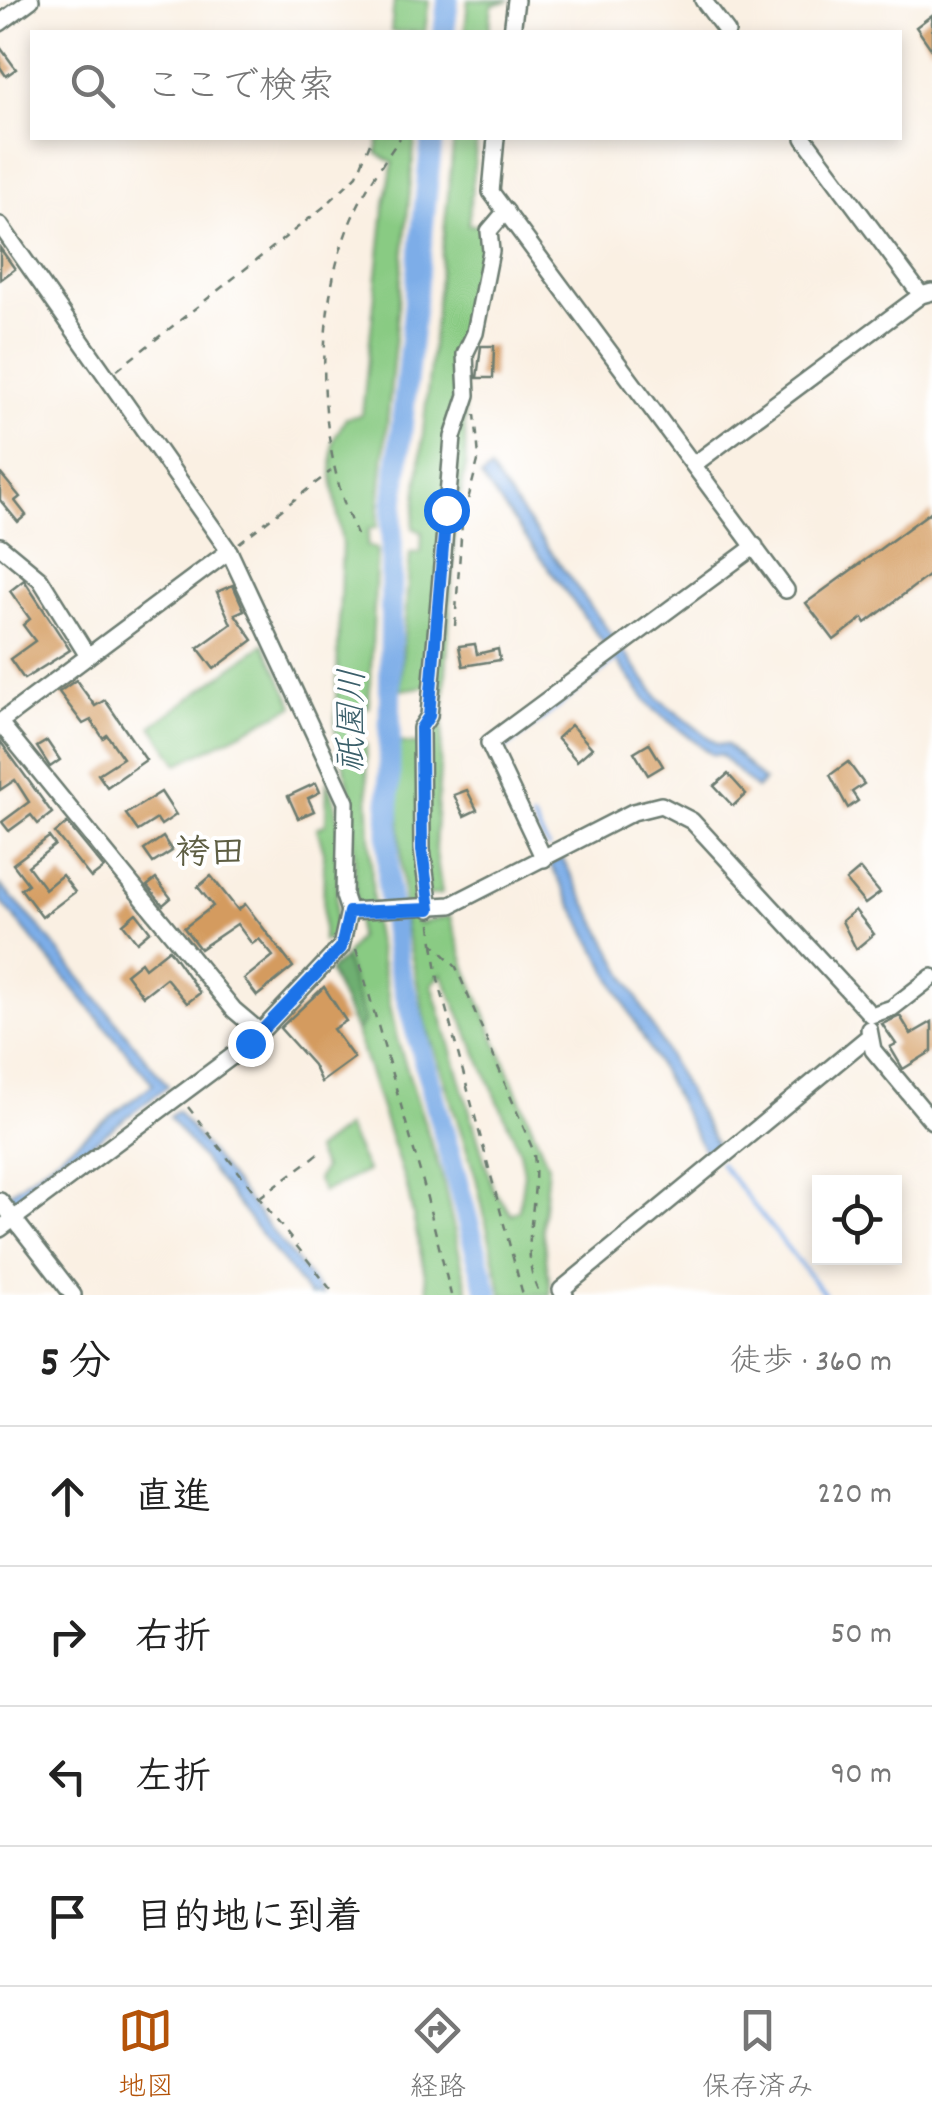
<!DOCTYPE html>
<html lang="ja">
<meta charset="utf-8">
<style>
body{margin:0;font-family:Dekko,"Klee One",sans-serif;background:#f6f6f6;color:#222}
.controls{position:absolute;right:30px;bottom:30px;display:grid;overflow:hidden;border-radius:0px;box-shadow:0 5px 15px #0003}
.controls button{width:90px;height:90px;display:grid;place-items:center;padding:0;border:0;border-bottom:2px solid #e0e0e0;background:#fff;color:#222;font:50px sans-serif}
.stop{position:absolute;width:30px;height:30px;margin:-22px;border:8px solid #1a73e8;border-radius:50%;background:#fff}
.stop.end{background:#1a73e8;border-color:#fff;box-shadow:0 2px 10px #0008}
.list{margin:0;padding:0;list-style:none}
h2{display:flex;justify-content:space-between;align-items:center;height:130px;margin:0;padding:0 40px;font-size:42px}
h2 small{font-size:32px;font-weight:400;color:#767676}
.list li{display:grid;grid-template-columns:65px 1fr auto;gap:30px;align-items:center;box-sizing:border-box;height:140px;padding:0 40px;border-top:2px solid #e0e0e0}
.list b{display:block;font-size:38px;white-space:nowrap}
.list em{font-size:32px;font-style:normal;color:#767676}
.icon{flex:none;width:55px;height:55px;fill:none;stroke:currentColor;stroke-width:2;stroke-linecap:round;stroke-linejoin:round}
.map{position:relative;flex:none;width:932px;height:1295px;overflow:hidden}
.search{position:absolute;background:#fff;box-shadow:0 5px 15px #0003;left:30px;right:30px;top:30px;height:110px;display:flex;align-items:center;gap:25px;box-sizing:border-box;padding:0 35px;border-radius:0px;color:#767676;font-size:38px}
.sheet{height:690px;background:#fff}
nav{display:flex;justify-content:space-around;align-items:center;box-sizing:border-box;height:140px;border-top:2px solid #e0e0e0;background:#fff;font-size:28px;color:#767676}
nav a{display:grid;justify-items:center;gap:5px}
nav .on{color:#b45309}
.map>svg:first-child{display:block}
</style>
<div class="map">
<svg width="932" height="1295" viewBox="0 0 932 1295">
<rect width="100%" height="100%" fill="#fff"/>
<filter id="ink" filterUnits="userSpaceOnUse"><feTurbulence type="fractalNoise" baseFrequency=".01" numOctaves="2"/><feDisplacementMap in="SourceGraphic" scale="20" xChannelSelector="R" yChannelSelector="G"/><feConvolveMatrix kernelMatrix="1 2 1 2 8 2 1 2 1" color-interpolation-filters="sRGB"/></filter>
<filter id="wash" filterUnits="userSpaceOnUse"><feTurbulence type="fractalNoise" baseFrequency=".0048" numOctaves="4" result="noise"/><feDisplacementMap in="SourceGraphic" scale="40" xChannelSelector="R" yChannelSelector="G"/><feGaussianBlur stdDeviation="2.25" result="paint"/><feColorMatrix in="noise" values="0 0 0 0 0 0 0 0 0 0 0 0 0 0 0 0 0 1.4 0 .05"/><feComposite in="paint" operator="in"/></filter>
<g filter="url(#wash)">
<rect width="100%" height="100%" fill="#faf0e3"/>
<g fill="#89cb83" stroke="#54845c" stroke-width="2.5" fill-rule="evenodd">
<path d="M394 0H429L425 32H391Z"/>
<path d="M468 0H510L492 5 489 32H465Z"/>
<path d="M379 138H415L377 527 369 529 367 546 377 549 369 707 348 708 350 741 366 744 374 927 397 1039 442 1176 469 1295H429L408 1191 356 1032 364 1021 344 958 358 938 351 794 335 730 342 544 332 476 333 441 346 418 362 415 384 209 393 163 377 153Z"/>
<path d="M454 138H477L468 225H482L486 248 461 345 459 394 464 405 466 465 455 527 435 847 442 894 413 897 418 924 450 916 467 971 548 1165 542 1227 551 1295H502L476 1178 426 1024 405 925 395 742 424 745 435 685 400 690 410 553 421 552 422 532 413 528ZM442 974 520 1151 524 1173 519 1209 511 1214 493 1189 432 984Z"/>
<path d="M264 644 294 706 178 764 152 726Z"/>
<path d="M327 780C350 827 334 886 335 938L323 941 324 852 317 828 326 824Z"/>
<path d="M346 1127 367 1171 323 1192 317 1180 323 1169 315 1151Z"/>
</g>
<path fill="#6eaf71" stroke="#467652" stroke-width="2.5" d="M344 958 364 1021 356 1032 329 971Z"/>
<g fill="#7dade8" stroke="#4e758e" stroke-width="2.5">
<path d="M490 470 659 699 717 744 727 745 764 781 756 789 721 755 711 754 651 707 481 477Z"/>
<path d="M562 858 720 1152 708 1158 550 864Z"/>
<path d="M0 885 37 924 168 1086 13 1203 7 1195 153 1084 0 900Z"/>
<path d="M177 1111 323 1295H309L169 1117Z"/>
</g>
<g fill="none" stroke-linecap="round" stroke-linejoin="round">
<g stroke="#7dade8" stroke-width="4">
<path d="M500 753 616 660"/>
<path d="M533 819 548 847"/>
<path d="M720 1163 825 1295"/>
</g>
<g stroke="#7dade8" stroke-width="22">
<path d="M444 32 448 0"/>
<path d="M432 138 392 520 388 885 398 965 488 1295"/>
</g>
</g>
<g id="blocks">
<g fill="#d49b5f">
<path d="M932 15V50L916 27Z"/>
<path d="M0 47 16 69 6 76 0 67Z"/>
<path d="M0 248 15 269 0 280Z"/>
<path d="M481 346H494L493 378H477Z"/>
<path d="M0 473 20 497 15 501 26 515 18 522 0 500Z"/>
<path d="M932 511V573L866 623 863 618 834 640 806 603Z"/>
<path d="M24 580 70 650 24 679 10 659 35 641 23 625 30 619 10 591Z"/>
<path d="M233 585 244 610 235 614 253 640 214 669 198 648 231 624 217 592Z"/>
<path d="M475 644 477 654 498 649 500 660 463 666 459 646Z"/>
<path d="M76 680 95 706 105 700 146 760 107 787 98 774 123 758 107 735 103 738 91 720 83 724 59 692Z"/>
<path d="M571 725 592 748 577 761 557 738Z"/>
<path d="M0 741 52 813 38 824 31 815 9 831 2 822 29 802 15 780 0 790Z"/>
<path d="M47 741 60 760 50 767 37 747Z"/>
<path d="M649 743 663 766 648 775 634 752Z"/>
<path d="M848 762 864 784 852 792 858 801 848 808 830 775Z"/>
<path d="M728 774 746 794 733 806 714 786Z"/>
<path d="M316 783 320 792 308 798 314 811 298 818 288 796Z"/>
<path d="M467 790 477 810 464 816 454 795Z"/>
<path d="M161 792 176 815 161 825 157 819 138 831 126 814Z"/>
<path d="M67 823 104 868 91 878 55 833Z"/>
<path d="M49 837 55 845 28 866 45 889 62 875 75 892 42 917 21 889 28 884 13 864Z"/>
<path d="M163 837 172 851 153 863 144 850Z"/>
<path d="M860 869 880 893 865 904 846 881Z"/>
<path d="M211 876 238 910 245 904 293 967 257 996 244 979 273 956 259 939 252 944 237 924 200 949 184 928 213 906 198 887Z"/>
<path d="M156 879 171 898 163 905 147 886Z"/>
<path d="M855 910 874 934 856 949 842 921Z"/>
<path d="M136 913 150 931 137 942 123 924Z"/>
<path d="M169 949 200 993 187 1003 166 978 143 996 126 974 141 962 145 968Z"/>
<path d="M324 987 346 1021 333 1029 354 1058 321 1082 313 1065 280 1028Z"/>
<path d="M900 1016 911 1034 932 1022V1051L903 1069 890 1047 896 1044 882 1024Z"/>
</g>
</g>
</g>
<g filter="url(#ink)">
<use href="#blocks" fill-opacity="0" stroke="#6c7c71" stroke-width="2.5"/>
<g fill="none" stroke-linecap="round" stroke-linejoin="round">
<g stroke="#6c7c71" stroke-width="20">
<g id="minor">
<path d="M703 0 727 32"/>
<path d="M0 23 31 0"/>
<path d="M512 32 516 0"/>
<path d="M496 138 491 192 786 590"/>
<path d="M804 138 921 295"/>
<path d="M0 225 229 551 346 802 344 896 349 911 451 905 633 812 661 805 692 821 871 1015 892 1008 932 977"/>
<path d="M696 463 921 295 932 292"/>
<path d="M0 546 40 579 88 656"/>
<path d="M0 722 229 551"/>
<path d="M0 723 234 1010 260 1032"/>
<path d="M544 859 489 743 755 546"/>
<path d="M430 909 422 849 421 728 429 716 453 437 467 395 465 354 475 333 491 251 489 231 506 211"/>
<path d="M869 1029 873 1050 932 1121"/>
<path d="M0 1201 73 1295"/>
<path d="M0 1229 250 1043 341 947 349 911"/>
<path d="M565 1295 561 1290 868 1037"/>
</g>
</g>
<g stroke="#6c7c71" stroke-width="2.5" stroke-dasharray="8 8" stroke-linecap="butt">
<path d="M117 370 325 206 357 175 372 138"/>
<path d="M357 535C318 453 314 326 344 239 356 202 378 170 400 138"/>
<path d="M239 543 331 471"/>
<path d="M455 626 462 523 479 457 475 414"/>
<path d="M431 924 433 943 456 967 533 1150C543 1195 515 1254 541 1295"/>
<path d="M433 944 438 979 523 1295"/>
<path d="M356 949 423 1182 451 1295"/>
<path d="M188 1107 335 1295"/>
<path d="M260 1197 318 1154"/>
</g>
<use href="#minor" stroke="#fff" stroke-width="15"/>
</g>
</g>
<g fill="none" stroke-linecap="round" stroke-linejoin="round" filter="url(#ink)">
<path stroke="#1a73e8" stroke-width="12" d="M250 1043 341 948 349 912 430 909 422 850 421 728 429 716 446 510"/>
</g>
<g text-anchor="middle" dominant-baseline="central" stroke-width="8" stroke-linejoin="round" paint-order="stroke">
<g font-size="35" font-style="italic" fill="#3b5f6a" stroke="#fff">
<text transform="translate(355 721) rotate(-89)">祇園川</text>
</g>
<g font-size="35" font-weight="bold" fill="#5e5e43" stroke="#fff">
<text x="210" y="856">袴田</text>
</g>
</g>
</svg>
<div class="controls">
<button><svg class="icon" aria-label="locate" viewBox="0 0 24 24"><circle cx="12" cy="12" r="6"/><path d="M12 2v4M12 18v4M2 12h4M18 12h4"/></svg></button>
</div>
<div class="stop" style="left:446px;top:510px"></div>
<div class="stop end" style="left:250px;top:1043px"></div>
<div class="search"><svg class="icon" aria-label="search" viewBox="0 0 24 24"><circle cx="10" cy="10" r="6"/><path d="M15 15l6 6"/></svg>ここで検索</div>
</div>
<section class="sheet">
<h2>5 分<small>徒歩 · 360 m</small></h2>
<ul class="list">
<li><svg class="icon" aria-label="ahead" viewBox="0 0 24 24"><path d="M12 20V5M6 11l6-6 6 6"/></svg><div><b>直進</b></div><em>220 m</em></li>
<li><svg class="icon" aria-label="right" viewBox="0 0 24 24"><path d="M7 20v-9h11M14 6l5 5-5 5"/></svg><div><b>右折</b></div><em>50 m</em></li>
<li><svg class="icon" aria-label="left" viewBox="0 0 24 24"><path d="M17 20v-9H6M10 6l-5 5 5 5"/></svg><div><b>左折</b></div><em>90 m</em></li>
<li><svg class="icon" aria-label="arrive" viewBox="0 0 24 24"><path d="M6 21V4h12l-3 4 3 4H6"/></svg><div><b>目的地に到着</b></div></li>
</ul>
</section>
<nav>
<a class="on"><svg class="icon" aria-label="map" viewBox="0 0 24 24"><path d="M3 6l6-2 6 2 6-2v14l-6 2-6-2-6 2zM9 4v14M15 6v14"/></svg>地図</a>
<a><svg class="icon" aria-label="directions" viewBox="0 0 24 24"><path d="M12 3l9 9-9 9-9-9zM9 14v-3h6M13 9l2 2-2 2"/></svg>経路</a>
<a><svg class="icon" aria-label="saved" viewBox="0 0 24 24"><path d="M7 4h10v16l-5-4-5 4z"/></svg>保存済み</a>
</nav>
